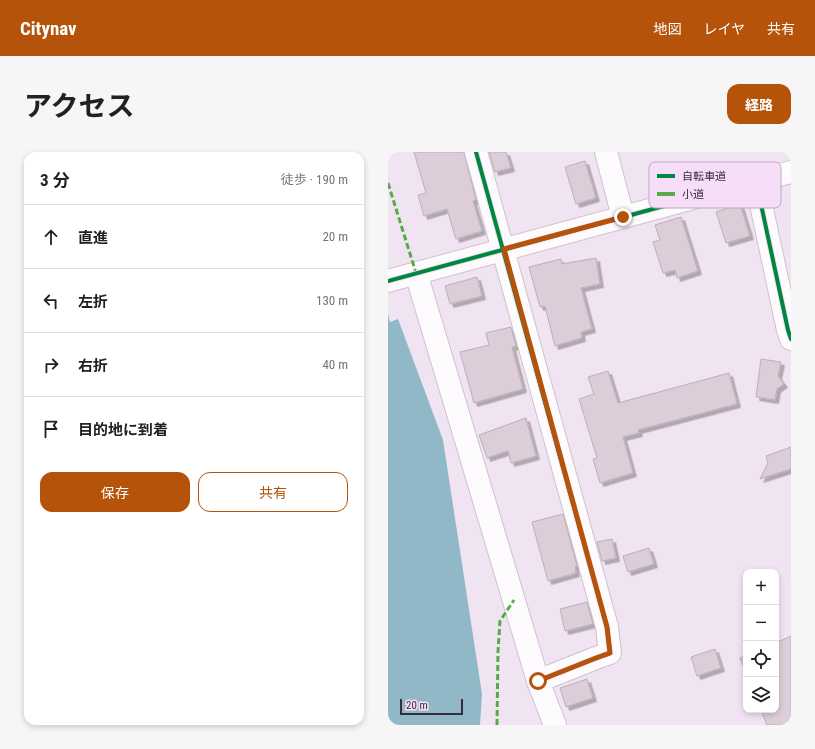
<!DOCTYPE html>
<html lang="ja">
<meta charset="utf-8">
<style>
body{margin:0;font-family:"Roboto Condensed","Noto Sans JP",sans-serif;background:#f6f6f6;color:#202124}
.controls{position:absolute;right:12px;bottom:12px;display:grid;overflow:hidden;border-radius:8px;box-shadow:0 2px 6px #0003}
.controls button{width:36px;height:36px;display:grid;place-items:center;padding:0;border:0;border-bottom:1px solid #e0e0e0;background:#fff;color:#202124;font:20px sans-serif}
.scale{position:absolute;left:12px;bottom:10px;width:63px;box-sizing:border-box;padding-left:4px;border:2px solid #362d37;border-top:0;font-size:11px;line-height:14px;white-space:nowrap;color:#362d37;-webkit-text-stroke:3px #f6def8;paint-order:stroke}
.stop{position:absolute;width:12px;height:12px;margin:-9px;border:3px solid #b45309;border-radius:50%;background:#fff}
.stop.end{background:#b45309;border-color:#fff;box-shadow:0 1px 4px #0008}
.list{margin:0;padding:0;list-style:none}
h2{display:flex;justify-content:space-between;align-items:center;height:52px;margin:0;padding:0 16px;font-size:17px}
h2 small{font-size:13px;font-weight:400;color:#757577}
.list li{display:grid;grid-template-columns:26px 1fr auto;gap:12px;align-items:center;box-sizing:border-box;height:64px;padding:0 16px;border-top:1px solid #e0e0e0}
.list b{display:block;font-size:15px;white-space:nowrap}
.list em{font-size:13px;font-style:normal;color:#757577}
.actions{display:flex;gap:8px;padding:12px 16px}
.actions a{flex:1;padding:9px 0;border:1px solid #b45309;border-radius:12px;text-align:center;font-size:14px;color:#b45309}
.actions .main{background:#b45309;color:#fff}
.icon{flex:none;width:22px;height:22px;fill:none;stroke:currentColor;stroke-width:2;stroke-linecap:round;stroke-linejoin:round}
.map{position:relative;flex:none;width:403px;height:573px;overflow:hidden;border-radius:12px}
header{display:flex;align-items:center;gap:24px;box-sizing:border-box;height:56px;padding:0 20px;background:#b45309;color:#fff}
header strong{font-size:19px}
nav{display:flex;gap:22px;margin-inline-start:auto;font-size:14px}
.intro{display:flex;align-items:center;justify-content:space-between;box-sizing:border-box;height:96px;padding:0 24px}
h1{margin:0;font-size:28px}
.button{padding:10px 18px;border-radius:12px;background:#b45309;color:#fff;font-size:14px;font-weight:700}
main{display:flex;gap:24px;padding:0 24px}
aside{flex:1;background:#fff;border-radius:12px;box-shadow:0 2px 6px #0003}
.map>svg:first-child{display:block}
</style>
<header>
<strong>Citynav</strong>
<nav><a>地図</a><a>レイヤ</a><a>共有</a></nav>
</header>
<div class="intro"><h1>アクセス</h1><a class="button">経路</a></div>
<main>
<aside>
<h2>3 分<small>徒歩 · 190 m</small></h2>
<ul class="list">
<li><svg class="icon" aria-label="ahead" viewBox="0 0 24 24"><path d="M12 20V5M6 11l6-6 6 6"/></svg><div><b>直進</b></div><em>20 m</em></li>
<li><svg class="icon" aria-label="left" viewBox="0 0 24 24"><path d="M17 20v-9H6M10 6l-5 5 5 5"/></svg><div><b>左折</b></div><em>130 m</em></li>
<li><svg class="icon" aria-label="right" viewBox="0 0 24 24"><path d="M7 20v-9h11M14 6l5 5-5 5"/></svg><div><b>右折</b></div><em>40 m</em></li>
<li><svg class="icon" aria-label="arrive" viewBox="0 0 24 24"><path d="M6 21V4h12l-3 4 3 4H6"/></svg><div><b>目的地に到着</b></div></li>
</ul>
<div class="actions"><a class="main">保存</a><a>共有</a></div>
</aside>
<div class="map">
<svg width="403" height="573" viewBox="0 0 403 573">
<defs>
<filter id="shadow"><feDropShadow dx="3.5" dy="3.5" stdDeviation="0" flood-color="#0004"/></filter>
</defs>
<rect width="100%" height="100%" fill="#f1e4f2"/>
<path fill="#90b8c7" d="M0 162 2 170 10 167 55 288 94 542 92 573H0Z"/>
<g fill="#ddcdd8" stroke="#baafb8" filter="url(#shadow)">
<path d="M26 0H76L88 48 85 49 94 79 68 87 59 57 36 64 30 43 38 41Z"/>
<path d="M101 0H118L123 16 107 20Z"/>
<path d="M197 9 208 46 188 52 177 15Z"/>
<path d="M352 52 362 84 338 91 328 60Z"/>
<path d="M293 65 310 119 289 126 287 118 275 121 265 90 272 88 267 73Z"/>
<path d="M208 106 212 132 193 136 204 177 193 180 194 186 167 194 157 154 152 155 141 115 173 107 174 112Z"/>
<path d="M89 125 94 144 62 152 57 134Z"/>
<path d="M123 175 128 194 124 195 135 237 86 251 72 200 101 193 98 181Z"/>
<path d="M373 207 393 210 390 224 396 232 389 237 387 248 368 245Z"/>
<path d="M220 219 230 251 341 221 349 252 250 278 251 281 235 285 245 321 212 331 205 307 209 306 191 247 206 242 200 225Z"/>
<path d="M138 266 148 304 123 311 120 299 99 306 91 283Z"/>
<path d="M403 295V317L372 327 380 311 378 304Z"/>
<path d="M175 362 189 414 187 415 188 421 160 429 144 370Z"/>
<path d="M224 387 228 406 214 409 209 390Z"/>
<path d="M261 396 266 412 240 420 235 404Z"/>
<path d="M199 450 205 472 177 479 172 457Z"/>
<path d="M403 484V573H379L373 558H388V491Z"/>
<path d="M327 497 333 516 309 524 303 505Z"/>
<path d="M358 503V521L352 506Z"/>
<path d="M199 527 205 546 178 555 172 536Z"/>
</g>
<g fill="none" stroke-linecap="round" stroke-linejoin="round">
<g stroke="#cdc2cd" stroke-width="24">
<g id="minor">
<path d="M88 0 219 475 222 501 208 506 150 529"/>
<path d="M218 0 235 65"/>
<path d="M368 29 403 20"/>
<path d="M28 121 150 529 167 573"/>
<path d="M0 129 368 29 400 178 403 187"/>
</g>
</g>
<use href="#minor" stroke="#fdfbfd" stroke-width="22"/>
<g stroke="#55ab45" stroke-width="3" stroke-dasharray="6 3" stroke-linecap="butt">
<path d="M0 31 28 121"/>
<path d="M109 573 110 499 112 469 126 448"/>
</g>
<g stroke="#f6def8" stroke-width="6">
<g id="cycleway">
<path d="M88 0 219 475 222 501 208 506 150 529"/>
<path d="M0 129 368 29 400 178 403 187"/>
</g>
</g>
<use href="#cycleway" stroke="#00873e" stroke-width="4"/>
</g>
<g fill="none" stroke-linecap="round" stroke-linejoin="round">
<path stroke="#b45309" stroke-width="5" d="M150 529 208 506 222 501 219 475 116 97 235 65"/>
</g>
<rect x="261" y="10" width="132" height="46" rx="6" fill="#f6def8" stroke="#bca9be" stroke-width="1"/>
<rect x="269" y="22" width="18" height="4" fill="#00873e"/>
<rect x="269" y="40" width="18" height="4" fill="#55ab45"/>
<g font-size="11" fill="#362d37">
<text x="294" y="28">自転車道</text>
<text x="294" y="46">小道</text>
</g>
</svg>
<div class="controls">
<button>+</button>
<button>−</button>
<button><svg class="icon" aria-label="locate" viewBox="0 0 24 24"><circle cx="12" cy="12" r="6"/><path d="M12 2v4M12 18v4M2 12h4M18 12h4"/></svg></button>
<button><svg class="icon" aria-label="layers" viewBox="0 0 24 24"><path d="M12 4l9 5-9 5-9-5zM3 14l9 5 9-5"/></svg></button>
</div>
<div class="scale">20 m</div>
<div class="stop" style="left:150px;top:529px"></div>
<div class="stop end" style="left:235px;top:65px"></div>
</div>
</main>
